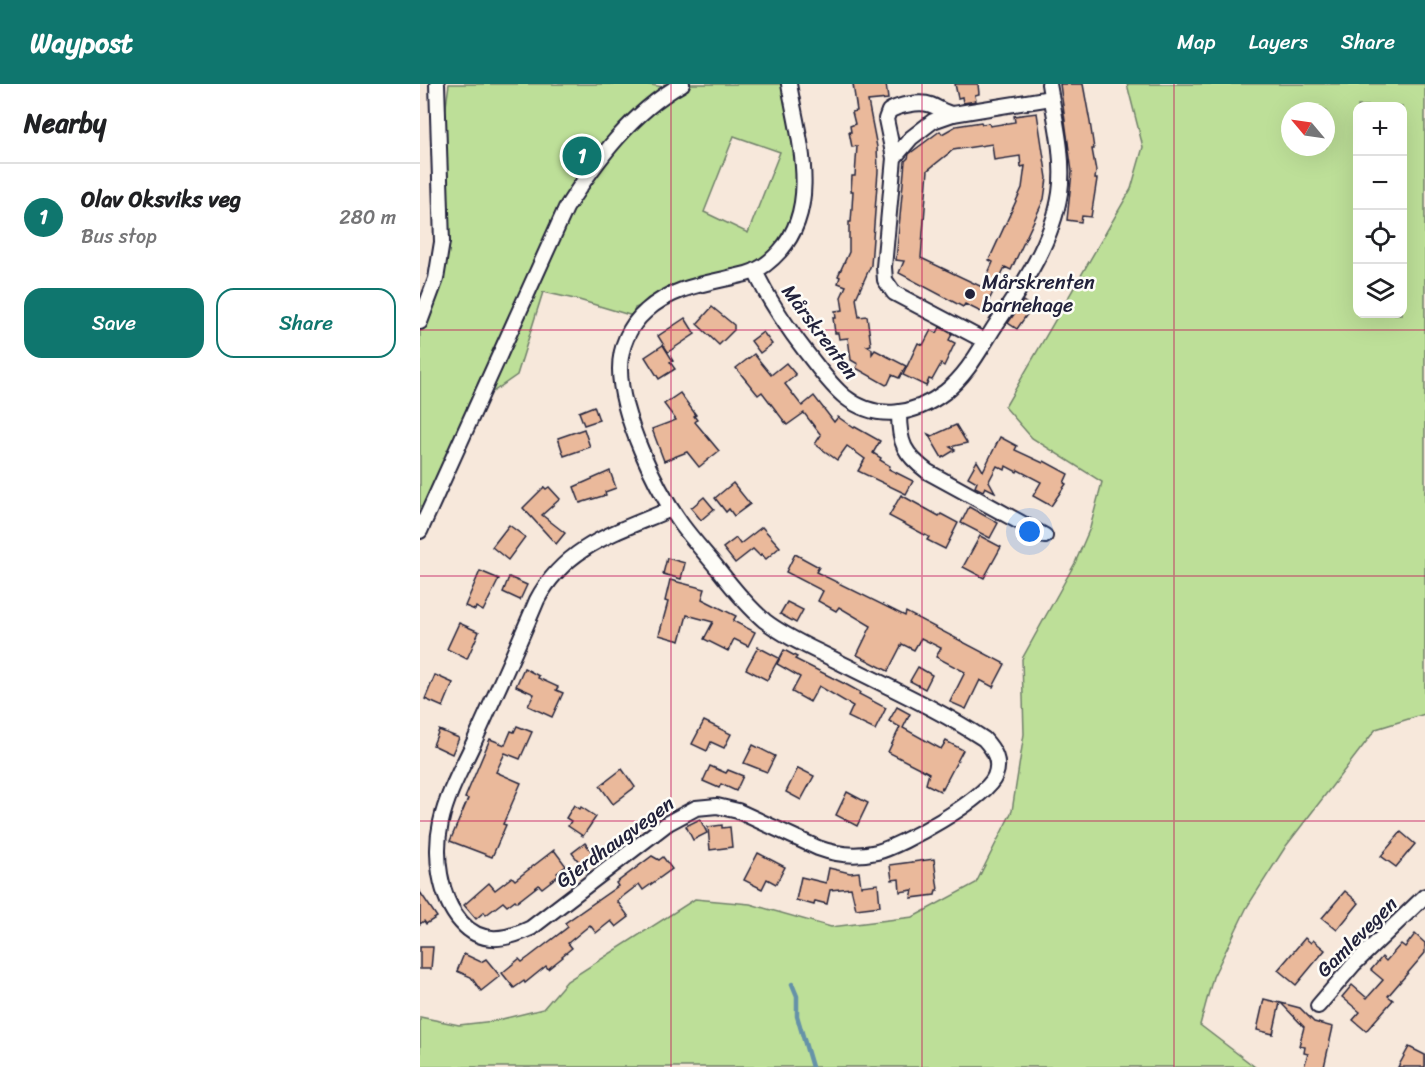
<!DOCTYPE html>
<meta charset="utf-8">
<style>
body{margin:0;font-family:Sriracha,sans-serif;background:#f2f2f2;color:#202124}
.controls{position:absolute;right:18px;top:18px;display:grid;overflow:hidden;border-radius:12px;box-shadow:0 6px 24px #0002}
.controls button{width:54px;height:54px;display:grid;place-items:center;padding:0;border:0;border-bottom:2px solid #e0e0e0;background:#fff;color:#202124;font:30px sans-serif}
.compass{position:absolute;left:861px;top:18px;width:54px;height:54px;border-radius:50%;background:#fff;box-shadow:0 6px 24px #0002;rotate:299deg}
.you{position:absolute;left:610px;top:448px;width:21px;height:21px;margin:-15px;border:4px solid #fff;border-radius:50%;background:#1a73e8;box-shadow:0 0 0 9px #1a73e833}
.badge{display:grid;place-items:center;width:39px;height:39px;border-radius:50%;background:#0f766e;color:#fff;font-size:20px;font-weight:700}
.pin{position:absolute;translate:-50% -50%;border:3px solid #fff;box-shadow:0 2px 6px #0006}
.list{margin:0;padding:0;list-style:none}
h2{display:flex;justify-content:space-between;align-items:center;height:78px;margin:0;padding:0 24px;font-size:26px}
h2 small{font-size:20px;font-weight:400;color:#757577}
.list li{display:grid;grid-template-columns:39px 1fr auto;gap:18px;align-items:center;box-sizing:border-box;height:108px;padding:0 24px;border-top:2px solid #e0e0e0}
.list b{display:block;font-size:22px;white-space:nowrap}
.list p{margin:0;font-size:20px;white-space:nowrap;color:#757577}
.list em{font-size:20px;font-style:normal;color:#757577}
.actions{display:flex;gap:12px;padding:18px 24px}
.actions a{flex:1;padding:14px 0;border:2px solid #0f766e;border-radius:18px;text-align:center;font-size:21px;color:#0f766e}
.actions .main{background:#0f766e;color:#fff}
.icon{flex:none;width:33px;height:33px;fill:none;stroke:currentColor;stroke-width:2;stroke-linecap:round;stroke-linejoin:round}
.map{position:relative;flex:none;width:1005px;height:983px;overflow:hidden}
header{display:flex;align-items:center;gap:36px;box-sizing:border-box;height:84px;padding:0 30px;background:#0f766e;color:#fff}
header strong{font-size:28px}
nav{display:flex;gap:33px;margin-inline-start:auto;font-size:21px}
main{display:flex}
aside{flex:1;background:#fff}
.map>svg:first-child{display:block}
</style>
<header>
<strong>Waypost</strong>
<nav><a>Map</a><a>Layers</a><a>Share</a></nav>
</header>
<main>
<aside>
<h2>Nearby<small></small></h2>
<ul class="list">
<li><span class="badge">1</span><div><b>Olav Oksviks veg</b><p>Bus stop</p></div><em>280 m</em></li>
</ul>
<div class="actions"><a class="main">Save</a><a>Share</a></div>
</aside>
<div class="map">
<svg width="1005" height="983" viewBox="0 0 1005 983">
<rect width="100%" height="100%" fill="#f7e8db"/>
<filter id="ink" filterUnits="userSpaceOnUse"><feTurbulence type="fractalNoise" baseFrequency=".0167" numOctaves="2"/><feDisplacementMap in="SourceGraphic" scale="12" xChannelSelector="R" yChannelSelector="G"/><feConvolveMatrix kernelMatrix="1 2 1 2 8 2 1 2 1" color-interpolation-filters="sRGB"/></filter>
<g filter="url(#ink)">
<g fill="#bddf98" stroke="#70806a" stroke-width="1.5" fill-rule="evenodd">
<path d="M29 0H225L243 3 244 0H369L384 123 363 172 275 200 215 224 213 232 159 216 123 208 97 291 67 312 0 433V225L23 181 24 37ZM314 52 360 68 328 149 284 128Z"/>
<path d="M707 0H1005V630L956 645 866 762 827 823 793 893 780 941 835 983H0V933L39 941 74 937 123 925 147 897 275 815 330 820 411 843 493 833 556 799 592 727 604 650 602 575 655 479 670 444 682 398 612 354 585 323 711 105 723 63ZM938 22H982V230H938ZM870 27H906V63H870Z"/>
</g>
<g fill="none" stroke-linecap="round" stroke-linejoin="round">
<path stroke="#6592a8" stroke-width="4.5" d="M372 900 377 912V932L392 983"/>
</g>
<g fill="#eab99b" stroke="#22223b" stroke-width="1.5" fill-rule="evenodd">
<path d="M433 0H466L468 15 448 17 457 63 458 87 451 181 436 214 439 233 447 232 451 261 447 262 452 265V270L455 266 486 282 479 294 472 291 468 300 466 301 436 284 438 280 431 276 428 254 419 255 418 249H415L413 234H416L415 227 423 226 421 213 426 202 418 199 420 193 418 192 429 168V138H431L432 124 433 107H431L432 92H435L437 62 432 63 429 48H431L430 42 435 40 432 28 437 27Z"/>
<path d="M535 0H558L559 10 555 11 556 17 543 19 542 13 538 14Z"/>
<path d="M640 0H663L670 38 674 65H672L676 87 675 95H677L671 133 662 132 661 138 647 136 652 88Z"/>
<path d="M617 29 627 94 624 115 591 186 585 183 563 229 545 220 543 223 479 189 484 177 476 176 485 77 488 74 489 70 520 47 522 50 536 42 561 38 562 40 569 39 570 42 595 38 594 32ZM572 60 574 76 600 72 601 83 605 82 602 104 569 176 573 178 562 203 501 174 508 86 533 66Z"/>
<path d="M603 217 612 223 597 245 588 239Z"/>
<path d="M292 223 314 241V246L299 261 277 240Z"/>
<path d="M265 234 275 250 248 268 238 252Z"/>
<path d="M520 243 532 250 529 256 535 259 524 282 521 280 512 296 509 295 506 302 483 291 498 259 503 261 511 246 517 249Z"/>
<path d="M343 248 352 260 340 269 331 257Z"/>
<path d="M243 261 253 277 250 278 255 285 239 295 225 273Z"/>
<path d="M334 270 351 291 366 279 376 291 365 300 382 322 394 312 414 338 418 333 434 344 435 343 460 357 453 369 461 374 460 376 470 382 469 385 493 397 486 410 438 387 445 375 427 362 417 376 395 360 401 351 384 329 367 341 342 308 338 311 316 284Z"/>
<path d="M260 309 276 331 274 332 277 336 275 338 299 367 279 383 267 368 244 377 232 345 256 336 244 320Z"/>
<path d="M174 322 179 336 164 341 159 328Z"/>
<path d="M536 341 547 359 530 363 535 366 522 374 508 350 512 352Z"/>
<path d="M164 345 170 363 144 372 138 354Z"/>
<path d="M580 353 597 362 595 366 623 379 624 377 648 390 644 399 646 400 631 422 613 412 621 398 598 386 597 388 586 382 585 386 577 382 569 397 575 408 565 403 563 407 555 403 557 398 548 393 557 377 563 387Z"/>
<path d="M190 387 196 404 185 408 186 411 160 419 154 403Z"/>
<path d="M313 399 330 420 314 432 309 425 306 428 295 414Z"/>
<path d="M124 403 126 405 129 403 140 415 122 431 145 449 136 460 103 424Z"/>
<path d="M481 411 519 432 521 430 538 439 525 465 507 456 509 453 469 432Z"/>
<path d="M284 413 294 425 281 436 271 424Z"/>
<path d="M549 423 578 439 570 454 541 439Z"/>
<path d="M89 441 105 453 88 476 72 463Z"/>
<path d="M342 443 360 463 346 475 341 470 340 472 333 465 315 479 303 464 316 454 320 460Z"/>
<path d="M560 452 581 463 564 494 543 483Z"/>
<path d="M375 470 399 483 396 488 485 532 486 528 585 580 573 603 560 596 546 625 530 618 545 588 516 573 521 564 501 554 494 566 482 560 468 587 437 571 451 542 419 523 416 527 398 517 403 507 366 488Z"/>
<path d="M247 474 265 479 261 495 243 490Z"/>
<path d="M60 487 79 495 63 527 56 523 55 526 45 522Z"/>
<path d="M89 493 107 501 100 516 83 508Z"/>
<path d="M250 496 285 505 282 515 316 532 313 537 335 548 328 562 314 555 308 567 284 555 293 538 267 531 260 557 239 551 248 518 245 517Z"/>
<path d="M367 518 383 526 376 539 360 530Z"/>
<path d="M39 539 59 548 47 575 27 565Z"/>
<path d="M338 563 359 574 347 596 326 585Z"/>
<path d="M364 566 377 573 375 575 427 601 440 608 439 610 466 624 455 646 428 633 433 622 399 602 390 618 372 608 380 593 357 580Z"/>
<path d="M498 583 512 591 505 605 490 597Z"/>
<path d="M104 584 119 592 118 594 138 603 136 606 143 609 132 633 108 622 114 610 96 602Z"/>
<path d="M15 591 33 599 23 623 5 615Z"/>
<path d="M477 623 490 630 483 644 521 665 526 657 543 666 523 704 522 703 520 707 506 700 509 689 468 668 480 643 469 637Z"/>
<path d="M284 637 311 650 304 664 291 658 287 667 272 660Z"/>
<path d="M97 642 112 648 100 675 85 669 76 688 101 699 83 740 86 741 72 773 30 757 48 715 45 714 70 655 85 661 91 647 94 648Z"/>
<path d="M19 646 39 654 32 670 13 661Z"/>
<path d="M333 661 355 672 347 688 324 679Z"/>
<path d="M290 682 306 689 308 686 323 692 316 707 301 700 299 704 283 697Z"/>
<path d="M378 684 394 692 381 716 366 708Z"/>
<path d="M202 685 215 703 193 720 180 702Z"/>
<path d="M427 708 448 719 437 742 416 731Z"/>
<path d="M154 721 160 725 161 723 176 733 163 752 148 742 151 737 146 734Z"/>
<path d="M280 735 287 749 273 756 266 742Z"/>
<path d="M302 741V744L310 743 312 763 290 766 288 743Z"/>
<path d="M981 748 995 760 976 783 961 772Z"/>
<path d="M165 759 176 773 163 783 152 769Z"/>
<path d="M134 766 146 782 137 789 139 791 122 804 119 801 97 818 95 816 87 822 83 818 66 831 64 828 56 835 44 821 69 799 75 806 92 793 95 796Z"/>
<path d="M338 769 365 783 356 800 347 795 342 805 324 796Z"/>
<path d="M232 772 239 776 243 773 252 785 223 806 219 800 197 817 209 833 196 843 191 837 176 849 170 841 148 859 152 864 142 872 143 873 128 885 126 882 105 899 104 897 94 904 82 889 99 875 102 878 109 873 148 843 145 839 198 802 196 799Z"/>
<path d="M514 775 518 806H516L515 811 491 814 493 806 480 808 479 795 472 796 470 781Z"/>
<path d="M409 784 430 789 439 788 441 802 458 800 460 822 436 825 431 804 410 806 407 820 395 817 394 821 376 816 381 793 406 799Z"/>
<path d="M925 807 939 819 917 846 902 834Z"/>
<path d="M0 808 17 833 6 840 4 837 0 840Z"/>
<path d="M995 850 1005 859V869L968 912 973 916 946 947 933 936 940 928 922 913 932 901 947 914 963 896 951 886 962 873 966 877 981 860 985 863Z"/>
<path d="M885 854 891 859 893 856 905 866 876 901 858 886Z"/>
<path d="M0 863H13L11 885H0Z"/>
<path d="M44 870 61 878 66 875 80 892 61 907 51 893 37 887Z"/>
<path d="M844 915 860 919 853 950 837 946Z"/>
<path d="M861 919 880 924 894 938 913 943 904 983H884L888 970 884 969 885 963 879 962 884 943Z"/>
<path d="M989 963 1005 971V983H978Z"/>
</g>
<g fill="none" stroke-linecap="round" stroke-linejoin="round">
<g stroke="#22223b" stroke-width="18">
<g id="minor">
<path d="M474 74 466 35 469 27C479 21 500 17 511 21 519 24 524 29 533 30"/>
<path d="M335 187C349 217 366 242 386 268 398 283 410 301 425 313 457 338 495 331 525 308 549 289 561 263 577 239 604 200 633 156 640 109 645 74 635 35 629 0"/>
<path d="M0 238 16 195 22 158 17 0"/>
<path d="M565 257 474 209 465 196 464 183 474 74 491 54 513 37 533 30 631 14"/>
<path d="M479 329C479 359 484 370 508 388L625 452"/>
<path d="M251 425C198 448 146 461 117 516 97 564 75 611 54 658 42 684 27 710 21 738 14 770 19 813 41 838 61 861 86 856 111 844L248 739 276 724 297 722 318 727 398 764C417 771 436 773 457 768 481 762 566 715 575 692 581 677 574 666 564 655 520 626 466 602 419 578 394 565 367 554 345 537 327 522 312 503 298 485 286 470 273 456 262 441 236 405 200 330 200 285 200 263 209 242 226 227 253 202 291 199 326 190 339 187 351 177 360 167 401 121 378 53 369 0"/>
<path d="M0 447 146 124C176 77 212 28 262 0"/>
<path d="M898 922 934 880 1005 812"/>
</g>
</g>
<use href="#minor" stroke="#fdfcf7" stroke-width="14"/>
</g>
</g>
<path fill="none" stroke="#c2185b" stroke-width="1.5" stroke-opacity="0.55" d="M251 0V983M502 0V983M754 0V983M0 246H1005M0 492H1005M0 737H1005"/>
<circle fill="#22223b" stroke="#fdfcf7" stroke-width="2" cx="550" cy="210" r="6"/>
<g text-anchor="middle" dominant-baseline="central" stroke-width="5" stroke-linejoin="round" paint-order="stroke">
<g font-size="20" fill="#22223b" stroke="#fdfcf7" text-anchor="start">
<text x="562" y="198">Mårskrenten<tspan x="562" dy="23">barnehage</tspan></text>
</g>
<g font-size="20" fill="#22223b" stroke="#fdfcf7">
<text transform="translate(400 248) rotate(53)">Mårskrenten</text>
<text transform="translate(195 758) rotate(-36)">Gjerdhaugvegen</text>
<text transform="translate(937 853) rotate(-45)">Gamlevegen</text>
</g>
</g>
</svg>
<div class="controls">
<button>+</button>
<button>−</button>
<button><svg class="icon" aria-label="locate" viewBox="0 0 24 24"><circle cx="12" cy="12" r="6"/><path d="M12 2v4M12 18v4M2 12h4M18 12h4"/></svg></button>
<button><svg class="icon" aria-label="layers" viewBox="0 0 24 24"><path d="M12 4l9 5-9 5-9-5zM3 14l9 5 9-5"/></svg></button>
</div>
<svg class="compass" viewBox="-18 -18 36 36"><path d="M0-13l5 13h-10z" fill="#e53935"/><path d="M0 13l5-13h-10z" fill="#757577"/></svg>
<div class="you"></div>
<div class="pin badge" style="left:162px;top:72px">1</div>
</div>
</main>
